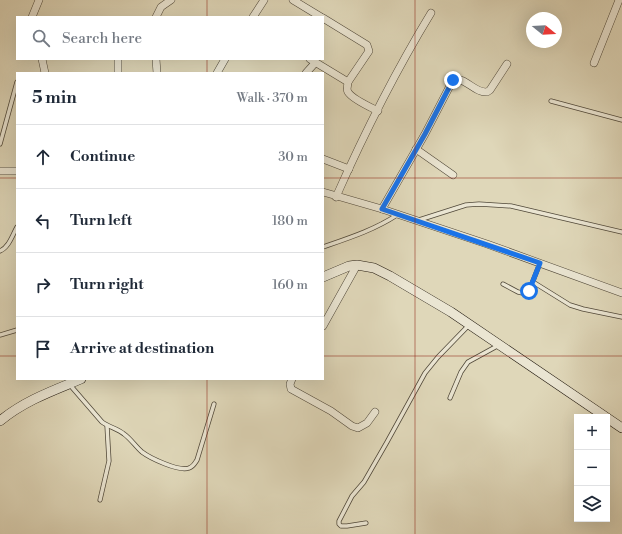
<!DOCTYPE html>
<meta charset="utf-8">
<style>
body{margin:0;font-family:"Libre Bodoni",serif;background:#f6f6f7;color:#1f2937}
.controls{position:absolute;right:12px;bottom:12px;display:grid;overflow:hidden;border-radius:0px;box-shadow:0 4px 16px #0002}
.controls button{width:36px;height:36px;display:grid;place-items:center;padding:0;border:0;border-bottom:1px solid #e0e1e3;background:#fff;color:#1f2937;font:20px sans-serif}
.compass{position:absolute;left:526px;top:12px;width:36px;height:36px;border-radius:50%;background:#fff;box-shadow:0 4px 16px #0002;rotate:108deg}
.stop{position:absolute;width:12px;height:12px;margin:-9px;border:3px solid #1a73e8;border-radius:50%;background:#fff}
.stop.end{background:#1a73e8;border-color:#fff;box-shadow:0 1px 4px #0008}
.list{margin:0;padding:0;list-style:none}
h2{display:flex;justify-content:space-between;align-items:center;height:52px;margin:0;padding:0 16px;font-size:17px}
h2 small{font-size:13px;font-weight:400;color:#747a83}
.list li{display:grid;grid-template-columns:26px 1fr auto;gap:12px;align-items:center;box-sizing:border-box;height:64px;padding:0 16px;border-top:1px solid #e0e1e3}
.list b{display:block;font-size:15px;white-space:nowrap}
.list em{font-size:13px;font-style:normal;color:#747a83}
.icon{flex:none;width:22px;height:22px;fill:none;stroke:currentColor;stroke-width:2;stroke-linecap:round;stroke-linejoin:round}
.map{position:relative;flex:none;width:622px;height:534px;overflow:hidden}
.search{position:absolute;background:#fff;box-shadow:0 4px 16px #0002;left:16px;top:16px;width:308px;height:44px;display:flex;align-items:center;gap:10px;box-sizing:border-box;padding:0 14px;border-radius:0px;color:#747a83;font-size:15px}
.panel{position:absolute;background:#fff;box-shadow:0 4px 16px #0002;left:16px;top:72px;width:308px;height:308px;border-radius:0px}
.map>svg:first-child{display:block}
</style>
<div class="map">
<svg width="622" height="534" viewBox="0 0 622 534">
<rect width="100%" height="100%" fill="#dfd7b9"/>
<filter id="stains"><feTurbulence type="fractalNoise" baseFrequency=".005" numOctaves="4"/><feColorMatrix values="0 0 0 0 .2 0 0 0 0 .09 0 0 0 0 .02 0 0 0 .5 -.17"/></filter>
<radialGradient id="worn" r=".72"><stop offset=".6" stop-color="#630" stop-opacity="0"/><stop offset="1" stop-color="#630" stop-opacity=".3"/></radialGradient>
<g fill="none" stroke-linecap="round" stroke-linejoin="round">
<g stroke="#504839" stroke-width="5">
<g id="lane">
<path d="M551 101 622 120"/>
<path d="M0 144 17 82"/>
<path d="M419 220 466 205 479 204 511 206 622 232"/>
<path d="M323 247C349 238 374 230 397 215"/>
<path d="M0 251C9 247 12 236 17 227"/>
<path d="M533 282 570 305 583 309 622 317"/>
<path d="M503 284 518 292 527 294 529 291 540 263"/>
<path d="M0 335 17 330"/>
<path d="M70 385 102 422C109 427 118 429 124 434 131 439 136 447 142 452 150 458 179 472 189 468 193 467 195 463 197 460L214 404"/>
<path d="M450 398 461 372 468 362 499 345"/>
<path d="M100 500 109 461 107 426"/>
<path d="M366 523 347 526H341L339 524V521L352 496 364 482 387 442 425 373 438 357 469 325"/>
</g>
</g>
<g stroke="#504839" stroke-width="8">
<g id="street">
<path d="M293 0 321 17"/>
<path d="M32 17 39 0"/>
<path d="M156 17 161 7 171 0"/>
<path d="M253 17 264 0"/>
<path d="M323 18 367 45 369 51 348 82C348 85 346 89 348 92 352 99 370 107 378 111"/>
<path d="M42 59 45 73"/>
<path d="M118 59V73"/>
<path d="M156 59 157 73"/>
<path d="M310 59 348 82"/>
<path d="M594 63 619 0"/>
<path d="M217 73 225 59"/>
<path d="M306 73 315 63"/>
<path d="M416 149 453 175"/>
<path d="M323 159 349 169"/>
<path d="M0 171H17"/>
<path d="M323 192 382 209 487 244 622 293"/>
<path d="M336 197C364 134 395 72 431 13"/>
<path d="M382 209 425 134 453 80C465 76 474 93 487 92L490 90 507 64"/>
<path d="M323 326 357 265"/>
<path d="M292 379 290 384 291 389 331 411 352 426 358 428 367 423 375 412"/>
</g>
</g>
<g stroke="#20180e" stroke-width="10">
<g id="secondary">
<path d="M323 277 349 266 357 265 374 268 390 276 451 312 622 428"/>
<path d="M0 421C24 401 52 391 81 379"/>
</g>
</g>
<use href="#lane" stroke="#eae5d2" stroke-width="3.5"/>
<use href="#street" stroke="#eae5d2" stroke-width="7"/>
<use href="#secondary" stroke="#eae5d2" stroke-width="9"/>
</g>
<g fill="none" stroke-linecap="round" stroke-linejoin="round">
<path stroke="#1a73e8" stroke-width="5" d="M453 80 425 134 382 209 540 263 529 291"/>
</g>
<path fill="none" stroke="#8f2418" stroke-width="1" stroke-opacity="0.55" d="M207 0V17M415 0V534M207 59V73M0 178H17M323 178H622M0 356H17M323 356H622M207 379V534"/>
<rect width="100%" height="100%" filter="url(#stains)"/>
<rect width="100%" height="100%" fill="url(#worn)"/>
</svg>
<div class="controls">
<button>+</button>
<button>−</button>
<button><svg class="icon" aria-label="layers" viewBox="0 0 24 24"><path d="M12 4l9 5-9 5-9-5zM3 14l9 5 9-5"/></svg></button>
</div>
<svg class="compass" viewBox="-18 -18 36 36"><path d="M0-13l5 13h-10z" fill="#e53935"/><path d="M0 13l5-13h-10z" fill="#747a83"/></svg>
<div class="stop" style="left:529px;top:291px"></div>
<div class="stop end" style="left:453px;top:80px"></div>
<div class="search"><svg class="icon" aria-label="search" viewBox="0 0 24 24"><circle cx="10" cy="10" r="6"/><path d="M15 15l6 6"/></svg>Search here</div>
<section class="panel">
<h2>5 min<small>Walk · 370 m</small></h2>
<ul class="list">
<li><svg class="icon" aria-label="ahead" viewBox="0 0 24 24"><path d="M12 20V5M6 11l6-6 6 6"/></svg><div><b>Continue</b></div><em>30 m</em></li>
<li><svg class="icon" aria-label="left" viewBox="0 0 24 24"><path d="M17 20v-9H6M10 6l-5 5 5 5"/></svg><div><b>Turn left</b></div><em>180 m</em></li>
<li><svg class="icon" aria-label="right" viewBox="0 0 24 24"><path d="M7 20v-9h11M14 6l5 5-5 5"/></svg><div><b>Turn right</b></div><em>160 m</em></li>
<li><svg class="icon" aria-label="arrive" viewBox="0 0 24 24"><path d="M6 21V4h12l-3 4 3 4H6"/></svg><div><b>Arrive at destination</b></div></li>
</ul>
</section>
</div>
